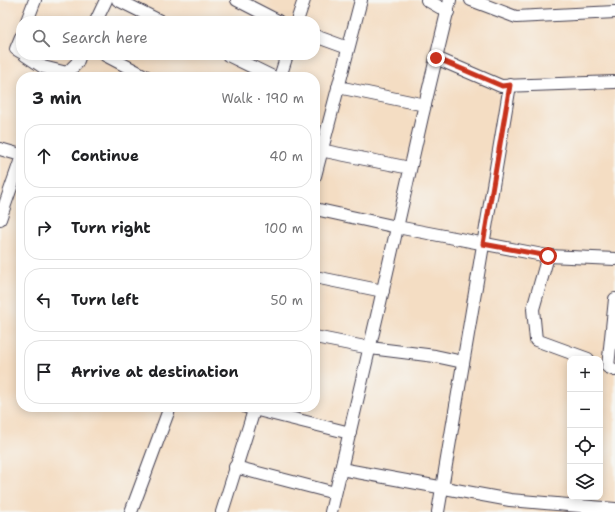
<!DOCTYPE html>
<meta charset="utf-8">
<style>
body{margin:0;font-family:"Shantell Sans",sans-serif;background:#f2f2f2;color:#202124}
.controls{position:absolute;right:12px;bottom:12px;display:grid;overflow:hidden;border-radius:8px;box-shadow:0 2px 10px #0003}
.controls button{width:36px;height:36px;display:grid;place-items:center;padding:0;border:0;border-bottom:1px solid #e0e0e0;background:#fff;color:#202124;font:20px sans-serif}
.stop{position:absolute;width:12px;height:12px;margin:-9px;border:3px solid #c8321e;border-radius:50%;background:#fff}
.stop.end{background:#c8321e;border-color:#fff;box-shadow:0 1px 4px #0008}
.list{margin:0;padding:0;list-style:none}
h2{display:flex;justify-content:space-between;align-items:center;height:52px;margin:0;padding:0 16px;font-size:17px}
h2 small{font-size:13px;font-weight:400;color:#757577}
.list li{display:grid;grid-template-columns:26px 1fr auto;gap:12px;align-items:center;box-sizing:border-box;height:64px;margin:0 8px 8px;padding:0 8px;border:1px solid #e0e0e0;border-radius:16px}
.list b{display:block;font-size:15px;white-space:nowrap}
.list em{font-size:13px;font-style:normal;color:#757577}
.icon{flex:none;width:22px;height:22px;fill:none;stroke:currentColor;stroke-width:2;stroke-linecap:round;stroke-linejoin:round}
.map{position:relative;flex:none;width:615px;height:512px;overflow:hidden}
.search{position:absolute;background:#fff;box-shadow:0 2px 10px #0003;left:16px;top:16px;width:304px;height:44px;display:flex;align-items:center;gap:10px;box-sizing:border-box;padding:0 14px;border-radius:16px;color:#757577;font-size:15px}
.panel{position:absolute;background:#fff;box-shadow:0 2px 10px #0003;left:16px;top:72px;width:304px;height:340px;border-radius:16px}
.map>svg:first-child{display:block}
</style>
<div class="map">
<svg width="615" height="512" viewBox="0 0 615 512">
<rect width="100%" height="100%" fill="#f6f6f2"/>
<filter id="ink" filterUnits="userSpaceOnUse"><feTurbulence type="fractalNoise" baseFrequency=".025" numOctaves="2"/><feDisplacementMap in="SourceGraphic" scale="8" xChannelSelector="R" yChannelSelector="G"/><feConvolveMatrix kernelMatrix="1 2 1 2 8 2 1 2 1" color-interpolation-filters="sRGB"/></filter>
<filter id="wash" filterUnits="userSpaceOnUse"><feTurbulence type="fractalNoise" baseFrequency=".012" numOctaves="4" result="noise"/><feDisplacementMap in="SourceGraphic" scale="16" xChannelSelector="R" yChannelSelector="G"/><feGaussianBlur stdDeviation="0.9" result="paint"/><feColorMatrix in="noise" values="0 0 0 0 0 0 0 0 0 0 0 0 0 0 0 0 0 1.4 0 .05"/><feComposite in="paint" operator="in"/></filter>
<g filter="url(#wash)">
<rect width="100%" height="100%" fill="#f4ddc3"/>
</g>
<g filter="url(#ink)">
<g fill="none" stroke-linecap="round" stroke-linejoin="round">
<g stroke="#423e4f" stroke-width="14">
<g id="minor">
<path d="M118 0 160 21"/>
<path d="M237 0 278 21"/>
<path d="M427 0 448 12"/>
<path d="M471 0 516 17 615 12"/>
<path d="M27 21 35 0"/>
<path d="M96 21 106 0"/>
<path d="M297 21 304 0"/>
<path d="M315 36 348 48"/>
<path d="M21 37 16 49 21 52"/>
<path d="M25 55 43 67 67 73 77 63 80 55"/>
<path d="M105 55 147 77"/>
<path d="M228 55 273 77"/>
<path d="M436 58 501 86 615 82"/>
<path d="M280 77 287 55"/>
<path d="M338 87 425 105"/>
<path d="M0 149 21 155"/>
<path d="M315 149 410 168"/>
<path d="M315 176 361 0"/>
<path d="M315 209 397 227 548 256 615 259"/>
<path d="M0 219 21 159"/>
<path d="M548 256 533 309 536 340 588 359"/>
<path d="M315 277 383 291"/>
<path d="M615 299 608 367 615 370"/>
<path d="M315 337 370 348 435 356 463 362"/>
<path d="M246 407 350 433"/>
<path d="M235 467 335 493"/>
<path d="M341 469 510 500 615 509"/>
<path d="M131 512 170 407"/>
<path d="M222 512 255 407"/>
<path d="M331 512 380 303 422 117 450 0"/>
<path d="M438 512 510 85"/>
</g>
</g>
<use href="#minor" stroke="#fff" stroke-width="12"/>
</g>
</g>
<g fill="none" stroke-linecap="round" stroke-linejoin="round" filter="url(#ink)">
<path stroke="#c8321e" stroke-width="5" d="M436 58 502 86 510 85 483 244 548 256"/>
</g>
</svg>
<div class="controls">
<button>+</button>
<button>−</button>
<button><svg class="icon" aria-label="locate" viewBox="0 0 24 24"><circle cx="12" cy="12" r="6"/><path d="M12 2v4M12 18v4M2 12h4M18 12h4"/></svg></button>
<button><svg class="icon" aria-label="layers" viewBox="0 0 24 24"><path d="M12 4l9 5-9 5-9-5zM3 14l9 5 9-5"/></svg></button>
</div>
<div class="stop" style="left:548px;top:256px"></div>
<div class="stop end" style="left:436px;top:58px"></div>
<div class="search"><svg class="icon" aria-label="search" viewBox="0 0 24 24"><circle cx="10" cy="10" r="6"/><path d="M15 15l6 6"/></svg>Search here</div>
<section class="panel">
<h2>3 min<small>Walk · 190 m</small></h2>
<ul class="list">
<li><svg class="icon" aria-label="ahead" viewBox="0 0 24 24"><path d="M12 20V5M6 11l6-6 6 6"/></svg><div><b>Continue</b></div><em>40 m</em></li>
<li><svg class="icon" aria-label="right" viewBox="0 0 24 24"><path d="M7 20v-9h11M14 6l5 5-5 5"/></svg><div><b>Turn right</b></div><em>100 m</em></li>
<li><svg class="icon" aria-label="left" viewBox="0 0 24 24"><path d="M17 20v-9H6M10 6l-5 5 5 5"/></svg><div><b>Turn left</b></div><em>50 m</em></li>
<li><svg class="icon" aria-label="arrive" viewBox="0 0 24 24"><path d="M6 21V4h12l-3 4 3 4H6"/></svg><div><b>Arrive at destination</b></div></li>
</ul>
</section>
</div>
